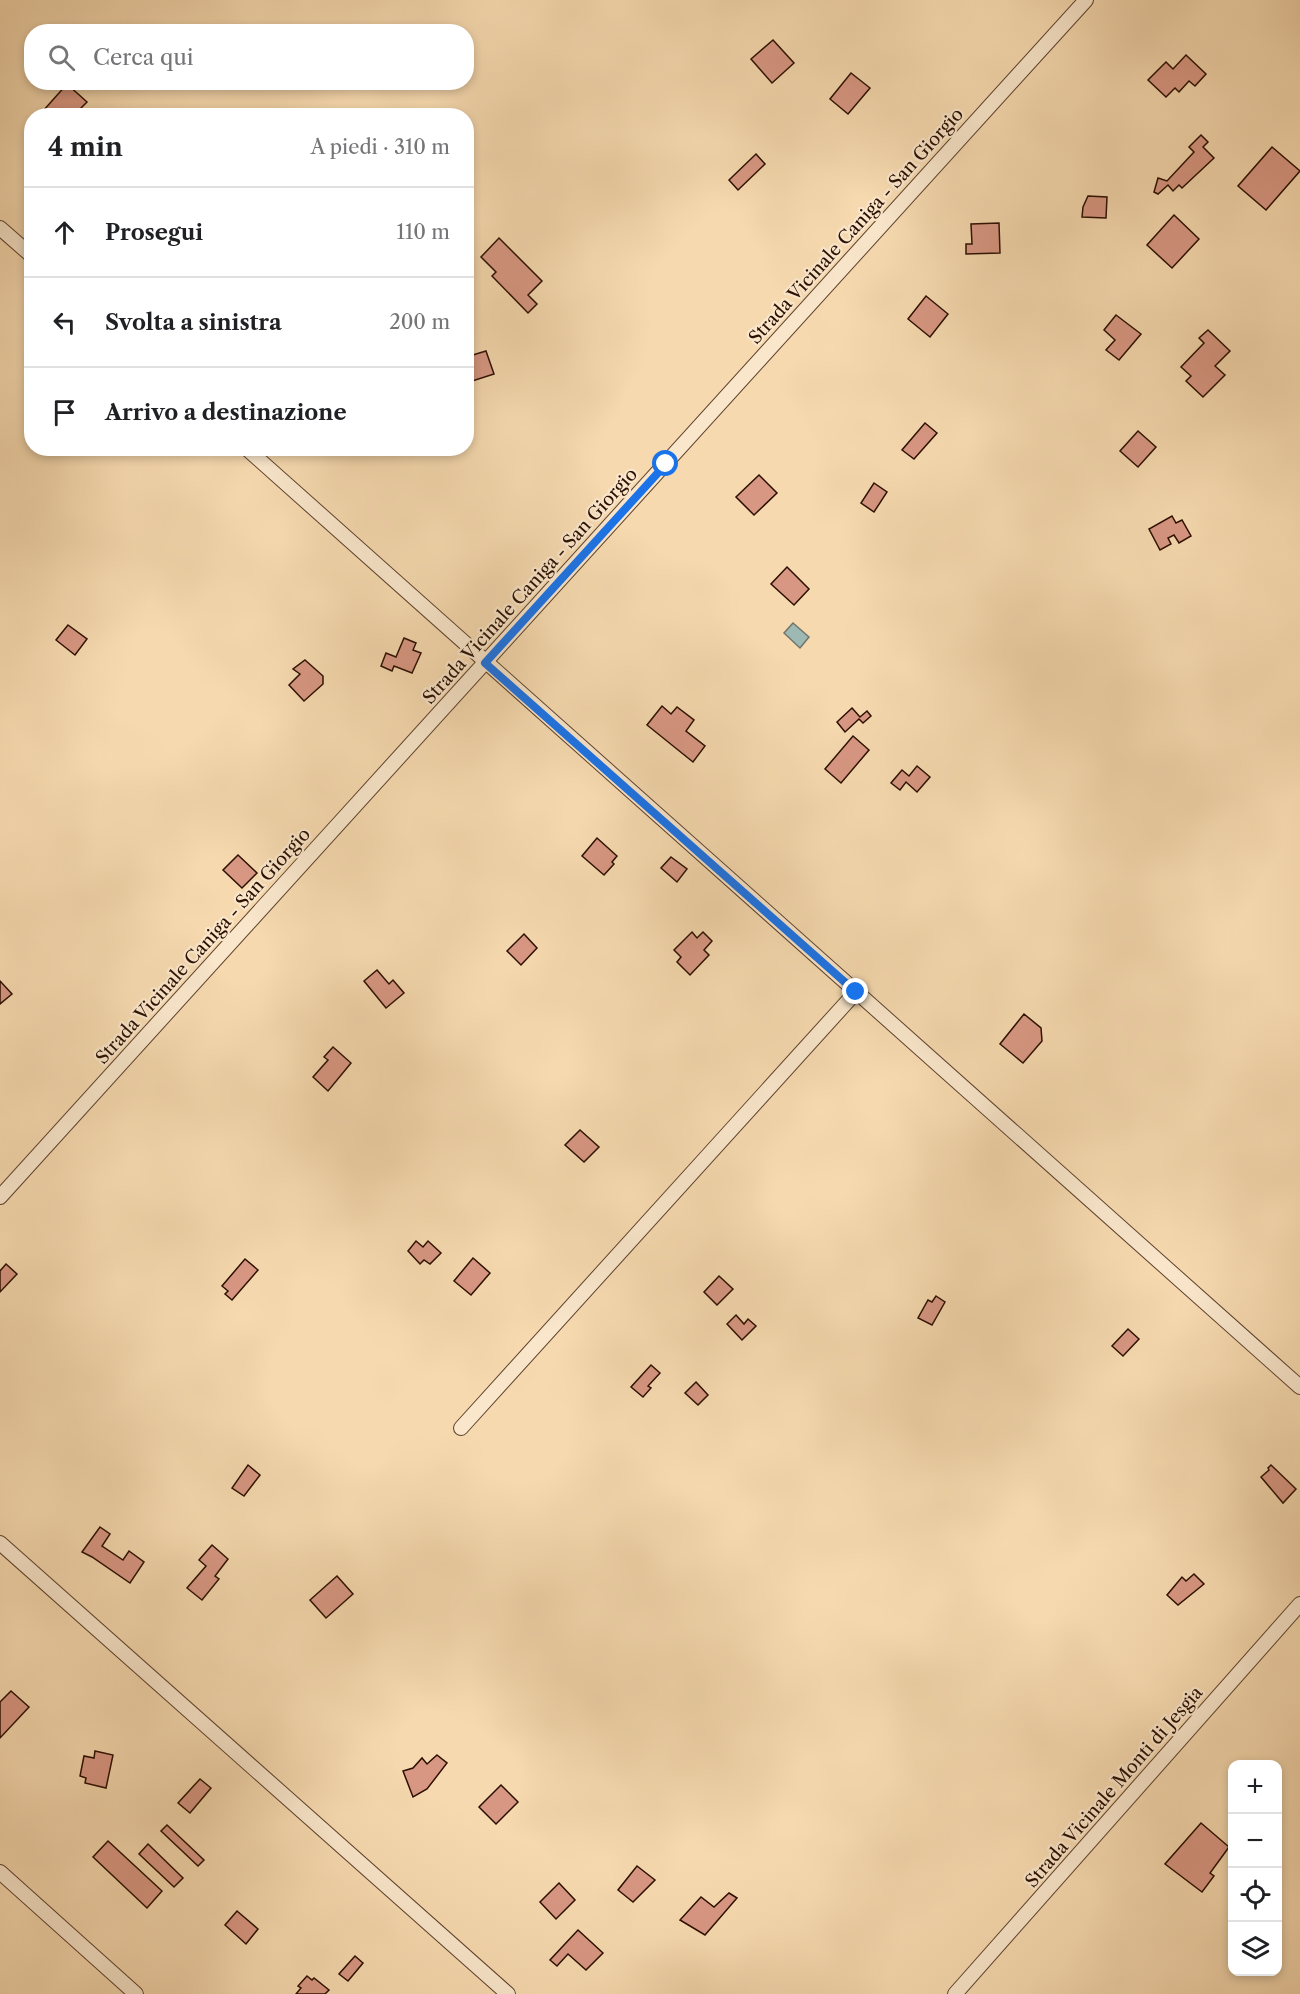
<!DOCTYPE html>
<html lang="it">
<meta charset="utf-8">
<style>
body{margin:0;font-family:"Libre Caslon Text",serif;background:#f6f6f6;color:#202124}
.controls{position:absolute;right:18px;bottom:18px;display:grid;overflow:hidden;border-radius:12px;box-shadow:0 3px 9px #0003}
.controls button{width:54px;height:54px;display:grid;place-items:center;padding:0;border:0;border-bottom:2px solid #e0e0e0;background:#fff;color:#202124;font:30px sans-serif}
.stop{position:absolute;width:18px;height:18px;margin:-14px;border:4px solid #1a73e8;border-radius:50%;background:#fff}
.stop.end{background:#1a73e8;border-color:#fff;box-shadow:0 2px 6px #0008}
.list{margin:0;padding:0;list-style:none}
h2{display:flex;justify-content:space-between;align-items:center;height:78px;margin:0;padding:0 24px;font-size:26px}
h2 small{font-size:20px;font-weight:400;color:#757577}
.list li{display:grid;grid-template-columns:39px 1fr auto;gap:18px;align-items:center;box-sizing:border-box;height:90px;padding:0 24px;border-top:2px solid #e0e0e0}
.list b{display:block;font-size:22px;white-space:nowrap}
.list em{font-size:20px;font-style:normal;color:#757577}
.icon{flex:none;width:33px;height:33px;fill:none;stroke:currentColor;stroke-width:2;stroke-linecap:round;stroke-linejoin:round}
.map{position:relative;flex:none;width:1300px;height:1994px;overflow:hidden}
.search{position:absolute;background:#fff;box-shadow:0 3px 9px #0003;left:24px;top:24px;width:450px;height:66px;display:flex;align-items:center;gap:15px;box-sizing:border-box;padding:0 21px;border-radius:24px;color:#757577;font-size:22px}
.panel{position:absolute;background:#fff;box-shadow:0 3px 9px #0003;left:24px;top:108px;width:450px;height:348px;border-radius:24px}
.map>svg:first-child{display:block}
</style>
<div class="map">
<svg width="1300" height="1994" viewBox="0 0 1300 1994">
<rect width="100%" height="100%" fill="#f6d9af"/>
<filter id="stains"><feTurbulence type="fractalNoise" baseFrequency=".00333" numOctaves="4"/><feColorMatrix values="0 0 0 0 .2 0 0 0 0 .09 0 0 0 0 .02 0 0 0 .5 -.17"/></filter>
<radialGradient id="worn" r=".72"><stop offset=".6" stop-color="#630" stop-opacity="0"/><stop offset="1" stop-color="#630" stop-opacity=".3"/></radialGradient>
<path fill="#9eb9b3" stroke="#70756b" stroke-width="1.5" d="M793 623 809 637 800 648 784 633Z"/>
<g fill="#d89783" stroke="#2b0f00" stroke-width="1.5">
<path d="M773 40 794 63 772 83 751 59Z"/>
<path d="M1186 55 1206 74 1195 86 1189 81 1179 92 1175 88 1166 97 1148 80 1166 62 1173 69Z"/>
<path d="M851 73 870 88 848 114 830 99Z"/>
<path d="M67 84 87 102 73 116H49L43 111Z"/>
<path d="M1201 135 1208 142 1203 147 1214 158 1182 188 1179 185 1173 191 1168 185 1158 194 1154 192 1158 178 1167 181 1194 152 1189 147Z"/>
<path d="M1272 147 1300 171 1266 210 1238 186Z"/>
<path d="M756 154 765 164 738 190 729 180Z"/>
<path d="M1088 196 1107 197 1106 218 1082 217 1083 207Z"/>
<path d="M1174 215 1199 239 1172 268 1147 245Z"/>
<path d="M999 223 1000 253 966 254V244H972L971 224Z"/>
<path d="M499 238 542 281 528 295 537 304 528 313 492 276 496 272 481 257Z"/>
<path d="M926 296 948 314 930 337 908 319Z"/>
<path d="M1116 315 1141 334 1119 360 1106 350 1115 340 1104 330Z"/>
<path d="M1208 330 1230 351 1215 366 1225 375 1203 397 1186 381 1191 376 1181 367 1204 343 1199 338Z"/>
<path d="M486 351 494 374 466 383V357Z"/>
<path d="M925 423 937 433 914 459 902 450Z"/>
<path d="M1138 431 1156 447 1138 467 1120 451Z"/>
<path d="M759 475 777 493 754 515 736 497Z"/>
<path d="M874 483 887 492 874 512 861 503Z"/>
<path d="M1172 516 1176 523 1182 520 1191 536 1179 543 1174 535 1168 538 1171 544 1160 550 1149 529Z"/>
<path d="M787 567 809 589 794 605 771 584Z"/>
<path d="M68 625 87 639 75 655 56 640Z"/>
<path d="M404 638 416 643 413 650 421 653 412 673 394 666 392 671 381 666 386 653 396 657Z"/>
<path d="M305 660 323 676V684L304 701 289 685 300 674 293 669Z"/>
<path d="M662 706 671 714 677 707 694 720 686 731 705 746 693 762 647 725Z"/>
<path d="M852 708 860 717 867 711 871 716 863 723 859 719 845 732 837 722Z"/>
<path d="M853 736 869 750 841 783 825 769Z"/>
<path d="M917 766 930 777 917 792 906 782 900 790 891 783 902 770 909 776Z"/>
<path d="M597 838 617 856 612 862 614 864 604 875 582 856Z"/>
<path d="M238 855 257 873 242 888 223 870Z"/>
<path d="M671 857 687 869 677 882 661 868Z"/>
<path d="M692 932 697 938 703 932 712 941 704 950 709 955 690 975 677 962 681 957 674 950Z"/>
<path d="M524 934 537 948 521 965 507 951Z"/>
<path d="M377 970 389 984 393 980 404 993 386 1008 364 981Z"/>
<path d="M0 981 12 994 0 1004Z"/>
<path d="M1024 1014 1041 1028 1042 1041 1023 1063 1000 1044Z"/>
<path d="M333 1047 351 1063 328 1091 313 1077 328 1060 324 1057Z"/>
<path d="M580 1130 599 1147 584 1162 565 1145Z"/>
<path d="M416 1241 423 1247 428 1241 441 1253 430 1264 424 1260 420 1264 408 1251Z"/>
<path d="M473 1258 490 1273 471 1295 454 1281Z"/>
<path d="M245 1259 258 1270 232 1300 225 1294 228 1291 222 1286Z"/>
<path d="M6 1264 17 1274 0 1292V1271Z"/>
<path d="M719 1276 733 1289 717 1305 704 1292Z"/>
<path d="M936 1296 945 1302 932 1325 918 1318 928 1300 932 1302Z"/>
<path d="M736 1315 744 1324 748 1319 756 1326 742 1340 727 1324Z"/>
<path d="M1128 1329 1139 1339 1123 1356 1112 1346Z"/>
<path d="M651 1365 660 1373 648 1386 651 1388 643 1397 631 1387Z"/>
<path d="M696 1382 708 1395 698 1405 685 1393Z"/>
<path d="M248 1465 260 1475 244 1496 232 1488Z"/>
<path d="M1271 1465 1296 1489 1283 1503 1261 1477 1269 1470 1268 1468Z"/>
<path d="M100 1527 110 1534 102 1546 123 1560 129 1551 144 1562 130 1583 92 1557 82 1552Z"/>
<path d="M212 1545 228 1559 215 1576 219 1579 202 1600 187 1588 206 1566 199 1560Z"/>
<path d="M1194 1574 1204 1584 1178 1605 1167 1595 1182 1577 1186 1581Z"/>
<path d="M337 1576 353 1594 326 1618 310 1600Z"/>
<path d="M11 1691 29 1707 0 1738V1702Z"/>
<path d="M95 1751 113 1755 106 1788 85 1783 86 1778 80 1776 84 1756 94 1758Z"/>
<path d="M437 1755 447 1763 427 1789 413 1797 403 1771 413 1768 422 1758 427 1764Z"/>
<path d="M200 1779 211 1788 190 1813 178 1803Z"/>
<path d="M501 1785 518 1802 496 1824 479 1807Z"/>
<path d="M1201 1823 1229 1847 1210 1873 1214 1876 1202 1892 1165 1864Z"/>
<path d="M167 1825 204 1860 198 1866 161 1831Z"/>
<path d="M108 1841 162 1891 147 1908 93 1857Z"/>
<path d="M148 1844 183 1878 174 1887 139 1854Z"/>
<path d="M637 1866 655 1880 633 1902 618 1890Z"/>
<path d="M559 1883 575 1900 556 1919 540 1902Z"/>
<path d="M729 1893 737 1898 705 1935 680 1920 701 1897 714 1907Z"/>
<path d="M237 1911 258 1929 246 1944 225 1925Z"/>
<path d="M578 1930 603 1953 586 1970 568 1954 557 1966 550 1960Z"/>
<path d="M355 1956 363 1963 348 1981 339 1974Z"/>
<path d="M307 1976 312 1980 314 1978 329 1990 325 1994H296L301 1988 298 1986Z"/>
</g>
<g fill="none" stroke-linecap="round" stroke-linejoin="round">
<g stroke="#5e422c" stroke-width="16">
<g id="minor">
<path d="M0 228 32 256"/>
<path d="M246 448 1300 1387"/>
<path d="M0 1197 1086 0"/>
<path d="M461 1428 856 992"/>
<path d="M0 1543 508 1994"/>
<path d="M0 1872 136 1994"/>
<path d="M955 1994 1300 1604"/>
</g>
</g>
<use href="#minor" stroke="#f9e6cb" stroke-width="14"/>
</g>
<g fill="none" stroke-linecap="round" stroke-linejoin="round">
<path stroke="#1a73e8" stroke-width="8" d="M666 464 485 663 856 992"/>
</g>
<g text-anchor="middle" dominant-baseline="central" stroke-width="4.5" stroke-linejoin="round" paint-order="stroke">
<g font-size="18" fill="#2b0f00" stroke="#f9e6cb">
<text transform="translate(856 226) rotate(-48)">Strada Vicinale Caniga - San Giorgio</text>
<text transform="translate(530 586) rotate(-48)">Strada Vicinale Caniga - San Giorgio</text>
<text transform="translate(203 946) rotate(-48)">Strada Vicinale Caniga - San Giorgio</text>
<text transform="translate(1114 1787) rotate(-49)">Strada Vicinale Monti di Jesgia</text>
</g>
</g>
<rect width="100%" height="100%" filter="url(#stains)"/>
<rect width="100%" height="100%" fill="url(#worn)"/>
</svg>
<div class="controls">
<button>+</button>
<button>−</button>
<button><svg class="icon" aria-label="locate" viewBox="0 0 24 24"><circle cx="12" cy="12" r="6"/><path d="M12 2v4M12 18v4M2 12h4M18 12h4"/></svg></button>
<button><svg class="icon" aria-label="layers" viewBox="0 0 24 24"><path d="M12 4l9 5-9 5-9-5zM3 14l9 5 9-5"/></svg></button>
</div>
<div class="stop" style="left:666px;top:464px"></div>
<div class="stop end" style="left:856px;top:992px"></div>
<div class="search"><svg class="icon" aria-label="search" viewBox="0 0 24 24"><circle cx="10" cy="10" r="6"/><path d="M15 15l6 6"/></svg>Cerca qui</div>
<section class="panel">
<h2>4 min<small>A piedi · 310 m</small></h2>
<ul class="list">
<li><svg class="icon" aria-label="ahead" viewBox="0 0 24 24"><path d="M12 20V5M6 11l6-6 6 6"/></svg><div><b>Prosegui</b></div><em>110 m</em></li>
<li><svg class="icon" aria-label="left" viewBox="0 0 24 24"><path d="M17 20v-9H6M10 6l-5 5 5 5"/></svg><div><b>Svolta a sinistra</b></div><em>200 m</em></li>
<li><svg class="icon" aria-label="arrive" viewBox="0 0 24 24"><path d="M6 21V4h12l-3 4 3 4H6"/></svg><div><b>Arrivo a destinazione</b></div></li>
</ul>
</section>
</div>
